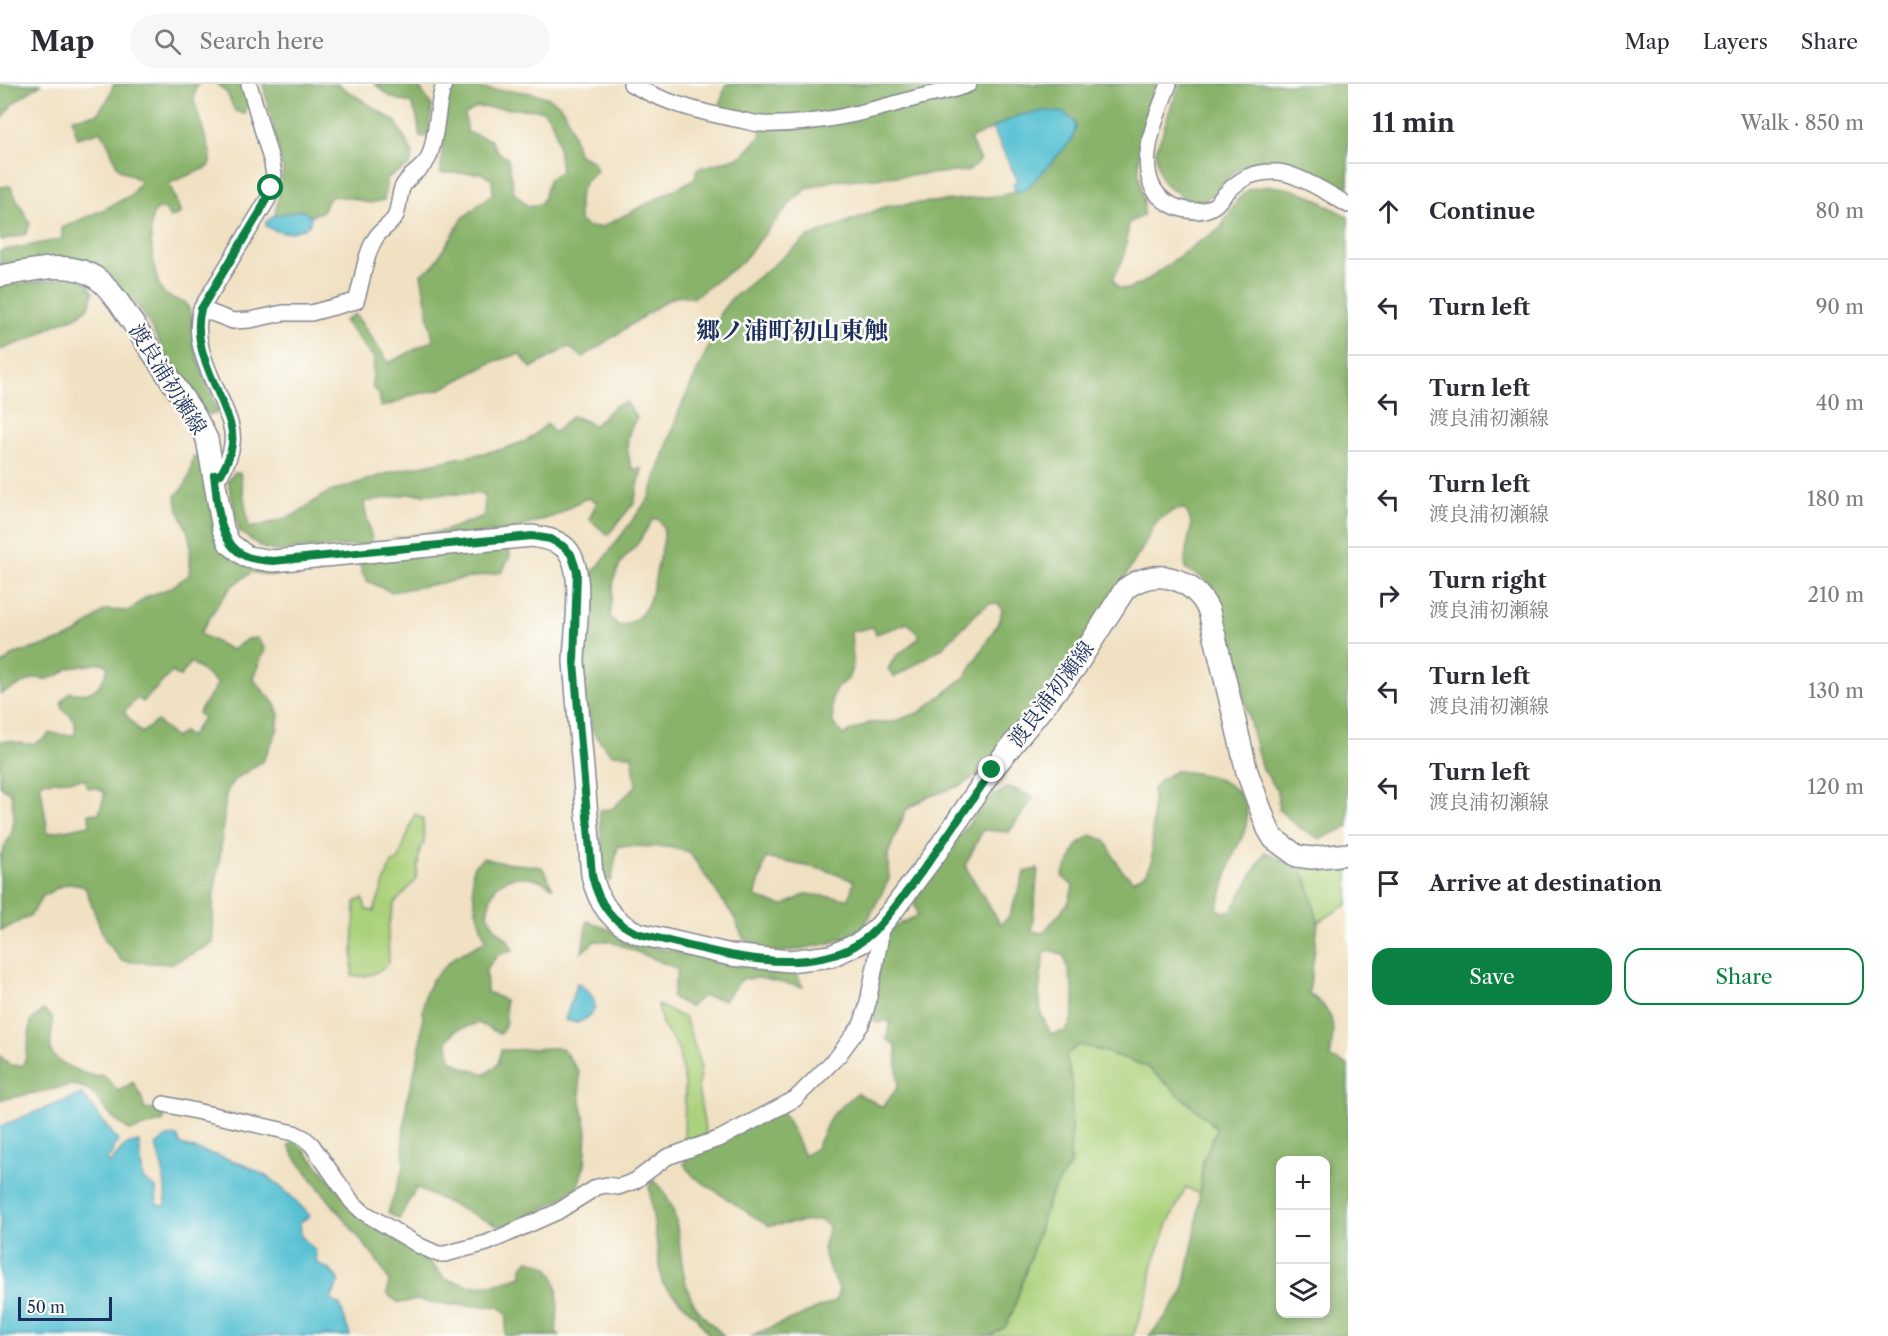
<!DOCTYPE html>
<meta charset="utf-8">
<style>
body{margin:0;font-family:"Libre Caslon Text","Noto Serif JP",serif;background:#f7f7f7;color:#2b2b33}
.controls{position:absolute;right:18px;bottom:18px;display:grid;overflow:hidden;border-radius:12px;box-shadow:0 3px 9px #0003}
.controls button{width:54px;height:54px;display:grid;place-items:center;padding:0;border:0;border-bottom:2px solid #e1e1e2;background:#fff;color:#2b2b33;font:30px sans-serif}
.scale{position:absolute;left:18px;bottom:15px;width:94px;box-sizing:border-box;padding-left:6px;border:3px solid #1b2f5e;border-top:0;font-size:16px;line-height:21px;white-space:nowrap;color:#1b2f5e;-webkit-text-stroke:4px #fdfcf7;paint-order:stroke}
.stop{position:absolute;width:18px;height:18px;margin:-14px;border:4px solid #0b8043;border-radius:50%;background:#fff}
.stop.end{background:#0b8043;border-color:#fff;box-shadow:0 2px 6px #0008}
.list{margin:0;padding:0;list-style:none}
h2{display:flex;justify-content:space-between;align-items:center;height:78px;margin:0;padding:0 24px;font-size:26px}
h2 small{font-size:20px;font-weight:400;color:#7c7c81}
.list li{display:grid;grid-template-columns:39px 1fr auto;gap:18px;align-items:center;box-sizing:border-box;height:96px;padding:0 24px;border-top:2px solid #e1e1e2}
.list b{display:block;font-size:22px;white-space:nowrap}
.list p{margin:0;font-size:20px;white-space:nowrap;color:#7c7c81}
.list em{font-size:20px;font-style:normal;color:#7c7c81}
.actions{display:flex;gap:12px;padding:18px 24px}
.actions a{flex:1;padding:14px 0;border:2px solid #0b8043;border-radius:18px;text-align:center;font-size:21px;color:#0b8043}
.actions .main{background:#0b8043;color:#fff}
.icon{flex:none;width:33px;height:33px;fill:none;stroke:currentColor;stroke-width:2;stroke-linecap:round;stroke-linejoin:round}
.map{position:relative;flex:none;width:1348px;height:1252px;overflow:hidden}
header{display:flex;align-items:center;gap:36px;box-sizing:border-box;height:84px;padding:0 30px;background:#fff;border-bottom:2px solid #e1e1e2}
header strong{font-size:28px}
nav{display:flex;gap:33px;margin-inline-start:auto;font-size:21px}
.search{width:420px;height:54px;background:#f7f7f7;display:flex;align-items:center;gap:15px;box-sizing:border-box;padding:0 21px;border-radius:33px;color:#7c7c81;font-size:22px}
main{display:flex}
aside{flex:1;background:#fff}
.map>svg:first-child{display:block}
</style>
<header>
<strong>Map</strong>
<div class="search"><svg class="icon" aria-label="search" viewBox="0 0 24 24"><circle cx="10" cy="10" r="6"/><path d="M15 15l6 6"/></svg>Search here</div>
<nav><a>Map</a><a>Layers</a><a>Share</a></nav>
</header>
<main>
<div class="map">
<svg width="1348" height="1252" viewBox="0 0 1348 1252">
<rect width="100%" height="100%" fill="#fdfcf7"/>
<filter id="ink" filterUnits="userSpaceOnUse"><feTurbulence type="fractalNoise" baseFrequency=".0167" numOctaves="2"/><feDisplacementMap in="SourceGraphic" scale="12" xChannelSelector="R" yChannelSelector="G"/><feConvolveMatrix kernelMatrix="1 2 1 2 8 2 1 2 1" color-interpolation-filters="sRGB"/></filter>
<filter id="wash" filterUnits="userSpaceOnUse"><feTurbulence type="fractalNoise" baseFrequency=".008" numOctaves="4" result="noise"/><feDisplacementMap in="SourceGraphic" scale="24" xChannelSelector="R" yChannelSelector="G"/><feGaussianBlur stdDeviation="1.35" result="paint"/><feColorMatrix in="noise" values="0 0 0 0 0 0 0 0 0 0 0 0 0 0 0 0 0 1.4 0 .05"/><feComposite in="paint" operator="in"/></filter>
<g filter="url(#wash)">
<rect width="100%" height="100%" fill="#f1e1c3"/>
<g fill="#acd17b" stroke="#64806c" stroke-width="1.5">
<path d="M415 730 423 735 424 759 420 765 416 796 394 820 388 844 389 879C377 890 368 893 352 892L355 818 363 814 366 826 374 827 389 785 392 779 398 777Z"/>
<path d="M1348 782V820L1318 838 1307 796 1300 785Z"/>
<path d="M658 921 685 934 701 980 698 1004 706 1050 684 1057 685 1001 678 964 662 940Z"/>
<path d="M1079 961 1103 967 1146 982 1217 1044 1203 1077 1199 1110 1186 1103 1168 1140 1152 1183 1149 1207 1133 1252H990L1005 1243 1013 1227 1050 1112 1070 1081 1072 999 1066 971Z"/>
</g>
<g fill="#89b36b" stroke="#527164" stroke-width="1.5" fill-rule="evenodd">
<path d="M0 0H41L12 20 0 38Z"/>
<path d="M114 0H199L196 2 194 17 211 71 209 83 169 99 181 129 170 134 165 125C159 125 156 125 153 131 147 143 154 192 161 205 165 213 176 216 185 218 195 232 191 244 194 260 198 280 211 308 218 329L208 331 170 278 142 227 103 185 85 179 0 185V167L62 155V144L107 124 131 111 141 97 118 84 109 62 101 47 77 54 72 34 97 30 108 15Z"/>
<path d="M217 0H242L248 19 245 30 235 27 227 9Z"/>
<path d="M263 0H337L396 38 413 70 410 81 387 94 384 116 369 119 352 114 332 112 326 119 323 127 311 132C291 122 292 132 275 131L283 86Z"/>
<path d="M375 0H417L432 22 428 52 420 53 417 33 412 20 391 13Z"/>
<path d="M448 0H476L482 5C506 7 542 5 560 21 569 30 575 57 578 70L594 78 597 87C577 101 578 114 579 136L588 143H602L695 95 697 85 742 72 760 53 763 33 719 25 726 0H1156L1140 51 1139 90 1144 118 1143 131 1129 139 1124 173 1113 195 1118 204 1128 205 1146 197 1194 161 1220 145 1238 115 1249 105 1271 102 1286 104 1307 110 1348 133V743L1320 755 1300 744 1279 726 1277 706 1261 682 1216 506 1200 492 1186 486C1185 480 1185 473 1186 467 1189 449 1196 442 1185 425L1174 426 1156 438 1142 465 1094 543 980 688 964 700 925 714 906 726 888 770 889 795 864 843 847 853 830 859 780 869 761 865 743 854 734 833 689 768 668 763 618 762 611 797H605L599 726 612 725 636 702 632 671 611 670 592 647 579 583 584 497 600 480 649 414 679 327 713 253 720 229 731 215 807 154 887 122 997 112 1026 105 1036 94 1020 31 970 55 980 77 968 87 832 97 808 104 791 118 741 179 693 214 681 211 669 215 583 273 568 263 531 284 520 270 493 278 441 305 409 312 393 320V319L381 323 379 310 372 303 374 274 344 237 355 230 389 279 433 256 421 190 433 182 463 134 493 109 492 95 481 89H441L444 14ZM477 23 542 26C559 38 558 68 561 87L549 95 544 114 540 120 529 123 514 109 508 75 498 68 490 56 467 48 465 31ZM653 435H658C670 448 661 465 658 480 653 506 650 537 619 542L610 533 614 494 621 478 638 459ZM990 519 999 520 1002 526 1000 536 965 593 920 628 893 638 869 639 843 651 833 639 832 614 837 603 848 595 853 581 851 548 873 543 876 550 908 539 920 553 894 574 888 585 895 593 942 564 977 529ZM766 774 825 786 854 797 849 815 806 810 783 822 755 813Z"/>
<path d="M1181 0H1348V110C1315 88 1262 58 1228 94 1218 104 1212 117 1196 117 1189 117 1181 112 1176 108 1171 105 1165 100 1162 96 1160 90 1156 75 1156 69 1156 63 1160 57 1162 51 1167 34 1172 16 1181 0Z"/>
<path d="M10 102 30 140 26 150 0 156V103Z"/>
<path d="M76 193 87 198 93 208 90 221 78 232 56 240 30 255 0 266V202Z"/>
<path d="M626 318 637 334C624 351 626 366 632 385H642L634 419 608 451 589 435 597 418 589 414 582 416 557 431 506 448 391 455 444 447 484 432 485 410H408L364 418 365 426 373 460 276 467 263 464 239 447 228 397 234 389H240L249 444 278 437 294 431 327 409 395 387 503 365 528 356 547 340 554 349 572 332 586 337 593 342 615 322Z"/>
<path d="M193 373 203 374 216 455 274 485V492L252 488 232 502 218 520 200 550 232 566 247 555 257 554 265 565 253 595 274 619 279 630 277 647 263 677 233 697 226 710 220 773 213 818V859L171 880 122 877 105 856 85 803 70 799 57 804 43 812 31 831 5 845 0 846V772L12 748 14 733 11 709 0 702V657C24 655 28 670 50 649L64 651H75C77 637 73 633 62 625V617L70 608C92 614 102 603 108 583L102 579 69 584 57 592 46 595 35 594 0 610V583L12 571 65 555 77 549 105 526 129 527 146 513 170 504 189 491C190 478 192 465 189 452 185 436 176 429 176 411 190 399 190 390 193 373ZM191 578 218 600 198 629 203 634 190 653 183 648 175 654 157 637 141 649 124 628 137 614 143 618 172 588 180 593ZM85 695 87 704H97L105 709 99 729 89 730 90 741 48 749 40 698Z"/>
<path d="M509 463 510 472 502 488 391 508 367 497 362 489 359 478Z"/>
<path d="M1176 687C1211 689 1257 701 1245 746 1244 753 1238 760 1235 767 1228 786 1223 806 1217 825L1224 828 1232 826 1265 768 1300 785 1307 796 1318 838 1309 910C1338 929 1334 943 1330 974L1348 981V1252H1149L1163 1236 1183 1209 1196 1144 1203 1077 1217 1044 1146 982 1103 967 1079 961 1066 971 1072 999 1070 1081 1050 1112 1013 1227 1005 1243 990 1252H750L836 1217 839 1205 830 1187 823 1165 829 1142 820 1136 768 1142 693 1092 684 1080 688 1070 781 1028 789 1038 804 1072 816 1064 831 1032 857 1009 883 1023 898 1003 896 961 886 955 891 936 877 939 870 934 883 856 894 843 918 831 914 820 932 788 987 716 1009 703 1034 713 1009 748 983 746 965 782 1000 840 1009 833 1025 788 1038 785 1032 847 1043 849 1069 818 1073 802 1062 792 1077 762 1091 751 1105 756 1120 784 1133 797 1146 790 1152 776 1153 706 1160 696ZM1050 866 1064 871C1071 898 1082 921 1066 947L1051 950 1041 930 1039 908 1044 870ZM1280 1076H1326V1230H1280Z"/>
<path d="M483 774 499 778 542 783 553 804C538 792 515 788 499 800 491 807 489 821 487 830L495 844 507 855 513 866 498 871 486 885 487 908 505 916 506 938 501 950 478 939 456 946 447 957 451 976 467 985 486 990 498 980 501 966C522 967 542 963 562 964L579 988 580 1011 587 1048 585 1080 578 1101 561 1115 517 1140 498 1142 416 1104 399 1135 388 1129 404 1082 403 1054 407 1016 419 970 425 910 432 896 453 874 486 857C477 833 470 808 473 783Z"/>
<path d="M587 837 659 865 794 885 803 903 759 894 742 895 724 916 703 912 690 923 672 913 678 885 625 863 609 857H595L582 868Z"/>
<path d="M43 926 52 933C54 944 49 956 51 966 52 977 83 990 94 992 97 992 100 991 103 991L119 1007 133 998 141 1012 145 1026 163 1023 164 1037 131 1047C125 1043 117 1038 112 1033 97 1018 98 1005 73 1001L0 1016V972L10 981 22 982 26 974 31 937Z"/>
<path d="M296 1057 368 1139 430 1178 445 1195 471 1202 492 1201 522 1192V1183L529 1176C536 1178 546 1180 550 1186 561 1200 558 1231 556 1248L560 1252H505L507 1230 499 1223 440 1220 417 1216 399 1219 387 1210 389 1196 376 1175 296 1075 289 1061Z"/>
<path d="M654 1096C687 1127 674 1171 689 1209 695 1227 711 1239 724 1252H710L697 1234 662 1199 649 1102Z"/>
</g>
<g fill="#57c1d3" stroke="#397898" stroke-width="1.5">
<path d="M1046 27 1064 29 1074 37 1076 44 1072 56 1026 105 1016 108 1013 100 1018 97 992 44 1020 31Z"/>
<path d="M301 126 311 132 309 141C296 149 279 152 266 142V138L275 131C284 131 292 128 301 126Z"/>
<path d="M577 899C597 912 604 928 577 939L565 936Z"/>
<path d="M82 1010 118 1057 107 1077 109 1080 126 1061 139 1058 143 1095 156 1104 157 1121 166 1122 164 1091 156 1061 167 1053 177 1052 181 1061C211 1070 243 1077 269 1094 284 1104 298 1119 310 1132L300 1138 301 1152 315 1166 317 1179 331 1187 339 1196 331 1216 340 1221 350 1252H0V1042Z"/>
</g>
</g>
<g filter="url(#ink)">
<g fill="none" stroke-linecap="round" stroke-linejoin="round">
<g stroke="#868890" stroke-width="18">
<g id="street">
<path d="M631 0C666 19 696 27 735 35 744 36 753 40 762 40 814 42 867 28 916 14 934 9 952 8 969 0"/>
<path d="M1169 0C1155 36 1125 103 1176 123 1187 127 1201 129 1212 123 1217 121 1221 114 1225 110 1241 94 1253 87 1278 88 1296 89 1332 111 1348 121"/>
<path d="M201 225 233 237 250 236 283 229H311L356 217C363 197 364 173 375 155 380 145 392 141 396 131 399 122 399 112 402 104 408 90 423 86 429 73 438 50 436 23 444 0"/>
<path d="M214 391 221 390C226 381 231 371 232 360 234 347 229 335 224 323 212 293 191 258 201 225L268 115 274 91 272 79 249 0"/>
<path d="M164 1020 294 1049 304 1054 312 1061 352 1118 363 1128 420 1162 438 1170H445L487 1159 557 1128 597 1103 607 1101 618 1103 635 1097 667 1073 721 1054 795 1015 838 972 861 941 867 923 880 857V842"/>
</g>
</g>
<g stroke="#868890" stroke-width="24">
<path id="secondary" d="M0 192C32 187 71 174 99 196 107 202 112 210 118 217L195 332 207 355 223 445 229 459 247 473 273 477 532 452C543 454 554 455 563 462 588 480 574 550 574 578L592 791C598 819 613 840 640 850L731 871 789 877 831 872 862 858 880 842 893 826 935 770 992 686 1074 585 1125 505C1155 482 1193 493 1209 527L1247 688 1268 745 1274 755 1297 772 1312 774 1348 770"/>
</g>
<use href="#street" stroke="#fff" stroke-width="15"/>
<use href="#secondary" stroke="#fff" stroke-width="21"/>
</g>
</g>
<g fill="none" stroke-linecap="round" stroke-linejoin="round" filter="url(#ink)">
<path stroke="#0b8043" stroke-width="8" d="M271 104 260 128 201 225C192 259 212 292 224 323 229 335 234 347 232 360 231 371 226 381 221 390L214 391C218 419 217 458 245 472 253 476 264 476 273 477L532 452 550 455 563 462 571 470 577 488 574 578 592 791C598 819 613 840 640 850 701 864 787 893 847 866 875 853 892 826 911 802 939 765 966 725 992 686"/>
</g>
<g text-anchor="middle" dominant-baseline="central" stroke-width="5" stroke-linejoin="round" paint-order="stroke">
<g font-size="21" fill="#1b2f5e" stroke="#fdfcf7">
<text transform="translate(168 295) rotate(58)">渡良浦初瀬線</text>
<text transform="translate(1051 610) rotate(-53)">渡良浦初瀬線</text>
</g>
<g font-size="24" font-weight="bold" fill="#1b2f5e" stroke="#fdfcf7">
<text x="792" y="246">郷ノ浦町初山東触</text>
</g>
</g>
</svg>
<div class="controls">
<button>+</button>
<button>−</button>
<button><svg class="icon" aria-label="layers" viewBox="0 0 24 24"><path d="M12 4l9 5-9 5-9-5zM3 14l9 5 9-5"/></svg></button>
</div>
<div class="scale">50 m</div>
<div class="stop" style="left:271px;top:104px"></div>
<div class="stop end" style="left:992px;top:686px"></div>
</div>
<aside>
<h2>11 min<small>Walk · 850 m</small></h2>
<ul class="list">
<li><svg class="icon" aria-label="ahead" viewBox="0 0 24 24"><path d="M12 20V5M6 11l6-6 6 6"/></svg><div><b>Continue</b></div><em>80 m</em></li>
<li><svg class="icon" aria-label="left" viewBox="0 0 24 24"><path d="M17 20v-9H6M10 6l-5 5 5 5"/></svg><div><b>Turn left</b></div><em>90 m</em></li>
<li><svg class="icon" aria-label="left" viewBox="0 0 24 24"><path d="M17 20v-9H6M10 6l-5 5 5 5"/></svg><div><b>Turn left</b><p>渡良浦初瀬線</p></div><em>40 m</em></li>
<li><svg class="icon" aria-label="left" viewBox="0 0 24 24"><path d="M17 20v-9H6M10 6l-5 5 5 5"/></svg><div><b>Turn left</b><p>渡良浦初瀬線</p></div><em>180 m</em></li>
<li><svg class="icon" aria-label="right" viewBox="0 0 24 24"><path d="M7 20v-9h11M14 6l5 5-5 5"/></svg><div><b>Turn right</b><p>渡良浦初瀬線</p></div><em>210 m</em></li>
<li><svg class="icon" aria-label="left" viewBox="0 0 24 24"><path d="M17 20v-9H6M10 6l-5 5 5 5"/></svg><div><b>Turn left</b><p>渡良浦初瀬線</p></div><em>130 m</em></li>
<li><svg class="icon" aria-label="left" viewBox="0 0 24 24"><path d="M17 20v-9H6M10 6l-5 5 5 5"/></svg><div><b>Turn left</b><p>渡良浦初瀬線</p></div><em>120 m</em></li>
<li><svg class="icon" aria-label="arrive" viewBox="0 0 24 24"><path d="M6 21V4h12l-3 4 3 4H6"/></svg><div><b>Arrive at destination</b></div></li>
</ul>
<div class="actions"><a class="main">Save</a><a>Share</a></div>
</aside>
</main>
